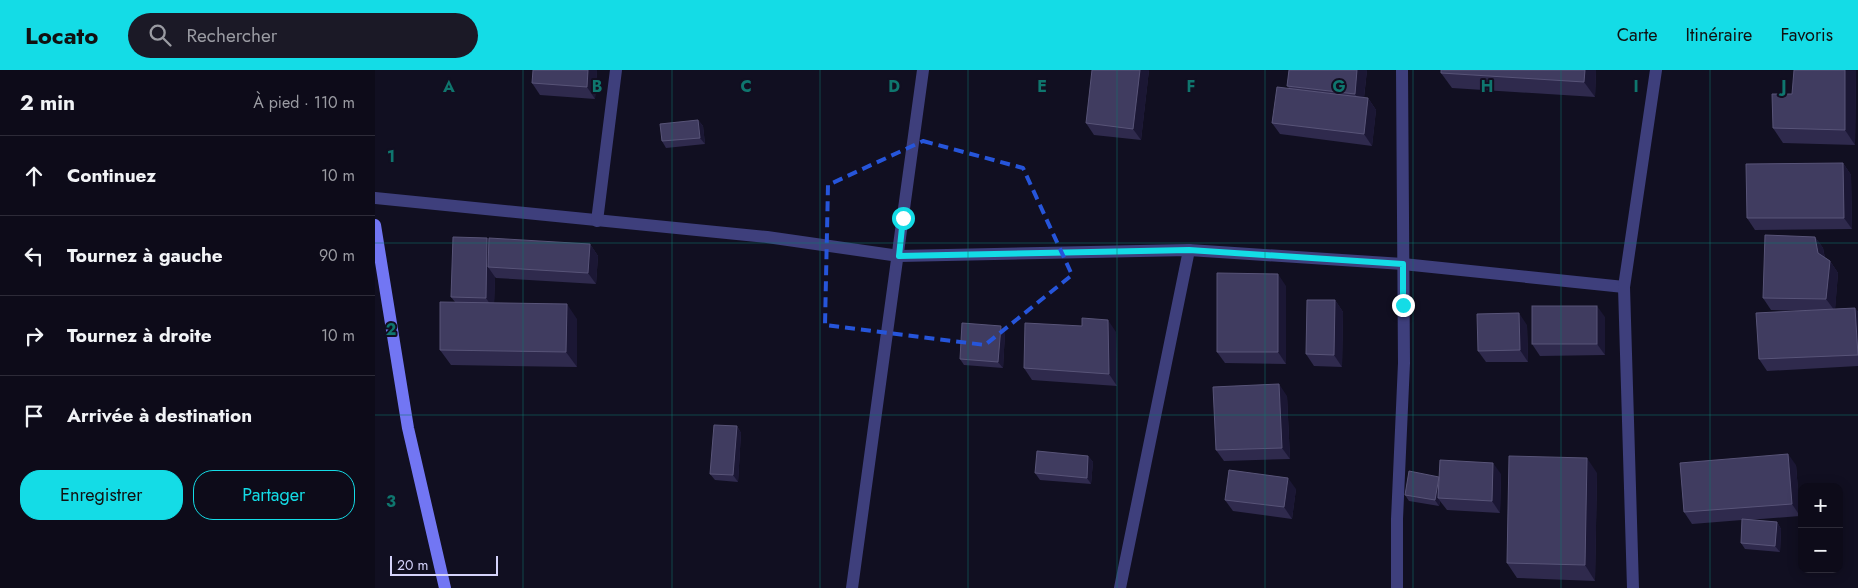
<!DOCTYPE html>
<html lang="fr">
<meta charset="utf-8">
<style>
body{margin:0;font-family:Jost,sans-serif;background:#1b1926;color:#f1f3f6}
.controls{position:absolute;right:15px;bottom:15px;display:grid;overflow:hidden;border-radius:10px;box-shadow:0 2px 12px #0003}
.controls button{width:45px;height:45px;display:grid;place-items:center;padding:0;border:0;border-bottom:1px solid #2d2b38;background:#0d0b19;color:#f1f3f6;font:25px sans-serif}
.scale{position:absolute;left:15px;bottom:12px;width:108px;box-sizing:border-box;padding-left:5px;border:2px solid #d5d3fb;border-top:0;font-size:14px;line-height:18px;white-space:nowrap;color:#d5d3fb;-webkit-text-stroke:4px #110f21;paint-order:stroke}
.stop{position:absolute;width:15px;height:15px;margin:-11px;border:4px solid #14dce6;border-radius:50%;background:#fff}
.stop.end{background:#14dce6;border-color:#fff;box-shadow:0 1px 5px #0008}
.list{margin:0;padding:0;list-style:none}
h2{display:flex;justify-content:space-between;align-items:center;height:65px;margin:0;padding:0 20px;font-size:21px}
h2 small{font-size:16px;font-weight:400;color:#9a9ba2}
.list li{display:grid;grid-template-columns:32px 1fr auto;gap:15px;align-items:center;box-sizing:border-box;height:80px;padding:0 20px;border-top:1px solid #2d2b38}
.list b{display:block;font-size:19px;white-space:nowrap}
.list em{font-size:16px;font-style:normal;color:#9a9ba2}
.actions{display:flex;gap:10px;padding:15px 20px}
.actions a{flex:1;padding:11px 0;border:1px solid #14dce6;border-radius:20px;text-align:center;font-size:18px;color:#14dce6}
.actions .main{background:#14dce6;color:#111}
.icon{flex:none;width:28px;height:28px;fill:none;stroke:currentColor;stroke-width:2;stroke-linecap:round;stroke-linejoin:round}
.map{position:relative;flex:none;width:1483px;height:518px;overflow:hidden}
header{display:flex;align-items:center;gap:30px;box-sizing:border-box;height:70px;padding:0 25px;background:#14dce6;color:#111}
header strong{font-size:24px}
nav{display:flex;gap:28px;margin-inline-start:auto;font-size:18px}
.search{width:350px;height:45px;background:#1b1926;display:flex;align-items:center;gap:12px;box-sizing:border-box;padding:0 18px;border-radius:28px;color:#9a9ba2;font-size:19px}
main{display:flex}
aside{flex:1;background:#0d0b19}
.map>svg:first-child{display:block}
</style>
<header>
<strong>Locato</strong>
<div class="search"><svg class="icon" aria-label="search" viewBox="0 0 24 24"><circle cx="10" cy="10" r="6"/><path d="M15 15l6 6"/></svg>Rechercher</div>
<nav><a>Carte</a><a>Itinéraire</a><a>Favoris</a></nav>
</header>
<main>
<aside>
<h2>2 min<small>À pied · 110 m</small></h2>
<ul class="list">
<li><svg class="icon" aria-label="ahead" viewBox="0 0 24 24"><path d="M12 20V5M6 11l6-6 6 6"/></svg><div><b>Continuez</b></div><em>10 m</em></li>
<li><svg class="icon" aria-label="left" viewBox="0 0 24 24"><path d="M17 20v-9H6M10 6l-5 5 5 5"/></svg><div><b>Tournez à gauche</b></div><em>90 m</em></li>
<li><svg class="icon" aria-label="right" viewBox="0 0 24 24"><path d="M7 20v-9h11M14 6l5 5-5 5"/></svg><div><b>Tournez à droite</b></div><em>10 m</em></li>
<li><svg class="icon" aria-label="arrive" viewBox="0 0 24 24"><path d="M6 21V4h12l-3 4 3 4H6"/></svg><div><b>Arrivée à destination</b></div></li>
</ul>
<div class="actions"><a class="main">Enregistrer</a><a>Partager</a></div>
</aside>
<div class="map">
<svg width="1483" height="518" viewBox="0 0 1483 518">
<rect width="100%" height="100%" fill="#110f21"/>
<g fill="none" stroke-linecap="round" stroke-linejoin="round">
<g stroke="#3e3f7c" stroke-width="12">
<path d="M0 128 392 167 524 186 814 180 1028 194 1249 217"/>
<path d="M222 151 241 0"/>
<path d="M477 518 548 0"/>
<path d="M745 518 814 180"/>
<path d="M1022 518V449L1029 293 1027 0"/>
<path d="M1258 518 1249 217 1281 0"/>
</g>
<path stroke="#7276f3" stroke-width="12" d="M0 155 33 358 70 518"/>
</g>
<g fill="#2f2a4d">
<path d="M222 0 220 29 165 25 157 13Z"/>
<path d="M774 0 766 70 719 65 711 53Z"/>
<path d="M914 0H992L989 28H993L1001 40 997 76 905 64 897 53 914 18 912 16Z"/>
<path d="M1066 0H1221L1220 27 1077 18 1066 3Z"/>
<path d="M1481 0 1480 75 1408 73 1398 58 1417 24Z"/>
<path d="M323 50 328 56 330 74 291 78 287 71Z"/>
<path d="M1468 93 1476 105 1477 159 1380 160 1372 148Z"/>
<path d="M1440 167 1448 178 1450 188 1455 191 1463 203 1460 239 1480 238 1483 242V296L1392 301 1384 289 1434 241 1396 240 1388 228Z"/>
<path d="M112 168 114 170 215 174 223 186 221 214 121 208 120 207 119 233 202 249V297L76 295 65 280 80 232 76 227Z"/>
<path d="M911 216V294L850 293 842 282Z"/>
<path d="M960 230 968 242 967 297 939 296 931 284Z"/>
<path d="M1230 247V285L1165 286 1157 274Z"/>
<path d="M1152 255 1153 292H1111L1103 281Z"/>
<path d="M707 256 741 262 742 316 657 310 649 298Z"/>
<path d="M630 263 628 298 589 295 585 289Z"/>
<path d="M912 326 915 389 849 391 841 380Z"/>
<path d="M362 356 366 363 363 412 340 410 335 404Z"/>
<path d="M713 386 718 392 716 414 665 410 660 403Z"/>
<path d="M1421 395 1425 446 1373 450 1402 452 1406 459 1405 482 1370 479 1366 473 1367 450 1317 454 1309 442Z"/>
<path d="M1222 403 1220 511 1142 508 1132 493Z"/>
<path d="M1126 404 1125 443 1072 440 1065 431 1064 436 1034 431 1030 425 1064 407Z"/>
<path d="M921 419 917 449 858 441 850 430Z"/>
</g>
<g fill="#1b1734">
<path d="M213 0H222L220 29 212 17Z"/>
<path d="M765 0H774L766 70 758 59Z"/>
<path d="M982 0H992L988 35 980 24Z"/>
<path d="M1210 0H1221L1220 27 1209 12Z"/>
<path d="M1470 0H1481L1480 75 1470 60Z"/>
<path d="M993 28 1001 40 997 76 989 64Z"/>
<path d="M323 50 328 56 330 74 325 68Z"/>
<path d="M1468 93 1476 105 1477 159 1469 148Z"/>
<path d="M1440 167 1448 178 1451 195 1443 183Z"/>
<path d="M112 168 120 179 113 197 120 207 119 240 111 228Z"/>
<path d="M215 174 223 186 221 214 213 203Z"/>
<path d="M1455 191 1463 203 1460 241 1451 229Z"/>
<path d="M903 204 911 216V294L903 282Z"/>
<path d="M960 230 968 242 967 297 959 285Z"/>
<path d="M192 234 202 249V297L191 282Z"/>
<path d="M1222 236 1230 247V285L1222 274Z"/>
<path d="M1480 238 1483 242V285Z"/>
<path d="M1144 243 1152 255 1153 292 1145 280Z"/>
<path d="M733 250 741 262 742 316 734 304Z"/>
<path d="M626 256 630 263 628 298 623 292Z"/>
<path d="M904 314 912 326 915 389 907 378Z"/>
<path d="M362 356 366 363 363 412 358 405Z"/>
<path d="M1413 384 1421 395 1425 446 1417 434Z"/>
<path d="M713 386 718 392 716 414 712 408Z"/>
<path d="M1212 388 1222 403 1220 511 1210 495Z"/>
<path d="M1118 393 1126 404 1125 443 1117 431Z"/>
<path d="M1064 407 1068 413 1063 428 1065 431 1064 436 1060 430Z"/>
<path d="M913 408 921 419 917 449 909 437Z"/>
<path d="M1402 452 1406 459 1405 482 1400 476Z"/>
</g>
<g fill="#403c60" stroke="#585478">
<path d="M158 0H213L212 17 157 13Z"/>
<path d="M717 0H765L758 59 711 53Z"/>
<path d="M914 0H982L980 24 912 16Z"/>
<path d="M1066 0H1210L1209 12 1066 3Z"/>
<path d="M1419 0H1470V60L1398 58 1397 24H1417Z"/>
<path d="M902 17 993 28 989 64 897 53Z"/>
<path d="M323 50 325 68 287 71 285 54Z"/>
<path d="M1468 93 1469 148H1372L1371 94Z"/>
<path d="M1390 165 1440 167 1443 183 1455 191 1451 229 1388 228Z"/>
<path d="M78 167 112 168 111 228 76 227Z"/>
<path d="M114 168 215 174 213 203 113 197Z"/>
<path d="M842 203 903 204V282H842Z"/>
<path d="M932 230H960L959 285 931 284Z"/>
<path d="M65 232 192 234 191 282 65 280Z"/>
<rect x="1157" y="236" width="65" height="38"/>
<path d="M1480 238 1483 285 1384 289 1381 243Z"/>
<path d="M1144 243 1145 280 1103 281 1102 244Z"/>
<path d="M707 248 733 250 734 304 649 298 650 253 707 256Z"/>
<path d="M587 253 626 256 623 292 585 289Z"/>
<path d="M904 314 907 378 841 380 838 317Z"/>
<path d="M339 355 362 356 358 405 335 404Z"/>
<path d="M662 381 713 386 712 408 660 403Z"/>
<path d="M1413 384 1417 434 1309 442 1305 393Z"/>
<path d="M1134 386 1212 388 1210 495 1132 493Z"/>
<path d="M1065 390 1118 393 1117 431 1063 428Z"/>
<path d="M854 400 913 408 909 437 850 430Z"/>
<path d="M1034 401 1064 407 1060 430 1030 425Z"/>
<path d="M1367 449 1402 452 1400 476 1366 473Z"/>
</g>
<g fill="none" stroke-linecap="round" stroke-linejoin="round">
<path stroke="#14dce6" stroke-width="6" d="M528 148 524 186 814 180 1028 194V235"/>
</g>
<path fill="none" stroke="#2655da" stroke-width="4" stroke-dasharray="10 6" stroke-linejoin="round" d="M548 71 648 98 697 205 610 275 450 255 453 115Z"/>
<path fill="none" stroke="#0f766e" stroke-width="1" stroke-opacity="0.55" d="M148 0V518M297 0V518M445 0V518M593 0V518M742 0V518M890 0V518M1038 0V518M1186 0V518M1335 0V518M0 173H1483M0 345H1483"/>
<g font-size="16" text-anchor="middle" font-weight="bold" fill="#0f766e" stroke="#110f21" stroke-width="4" stroke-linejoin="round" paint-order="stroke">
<text x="74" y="22">A</text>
<text x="222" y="22">B</text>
<text x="371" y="22">C</text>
<text x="519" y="22">D</text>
<text x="667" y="22">E</text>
<text x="816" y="22">F</text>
<text x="964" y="22">G</text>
<text x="1112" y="22">H</text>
<text x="1261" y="22">I</text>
<text x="1409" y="22">J</text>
<text x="16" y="92">1</text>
<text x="16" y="265">2</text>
<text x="16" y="437">3</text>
</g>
</svg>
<div class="controls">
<button>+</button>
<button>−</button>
</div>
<div class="scale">20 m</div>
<div class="stop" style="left:528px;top:148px"></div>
<div class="stop end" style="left:1028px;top:235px"></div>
</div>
</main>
